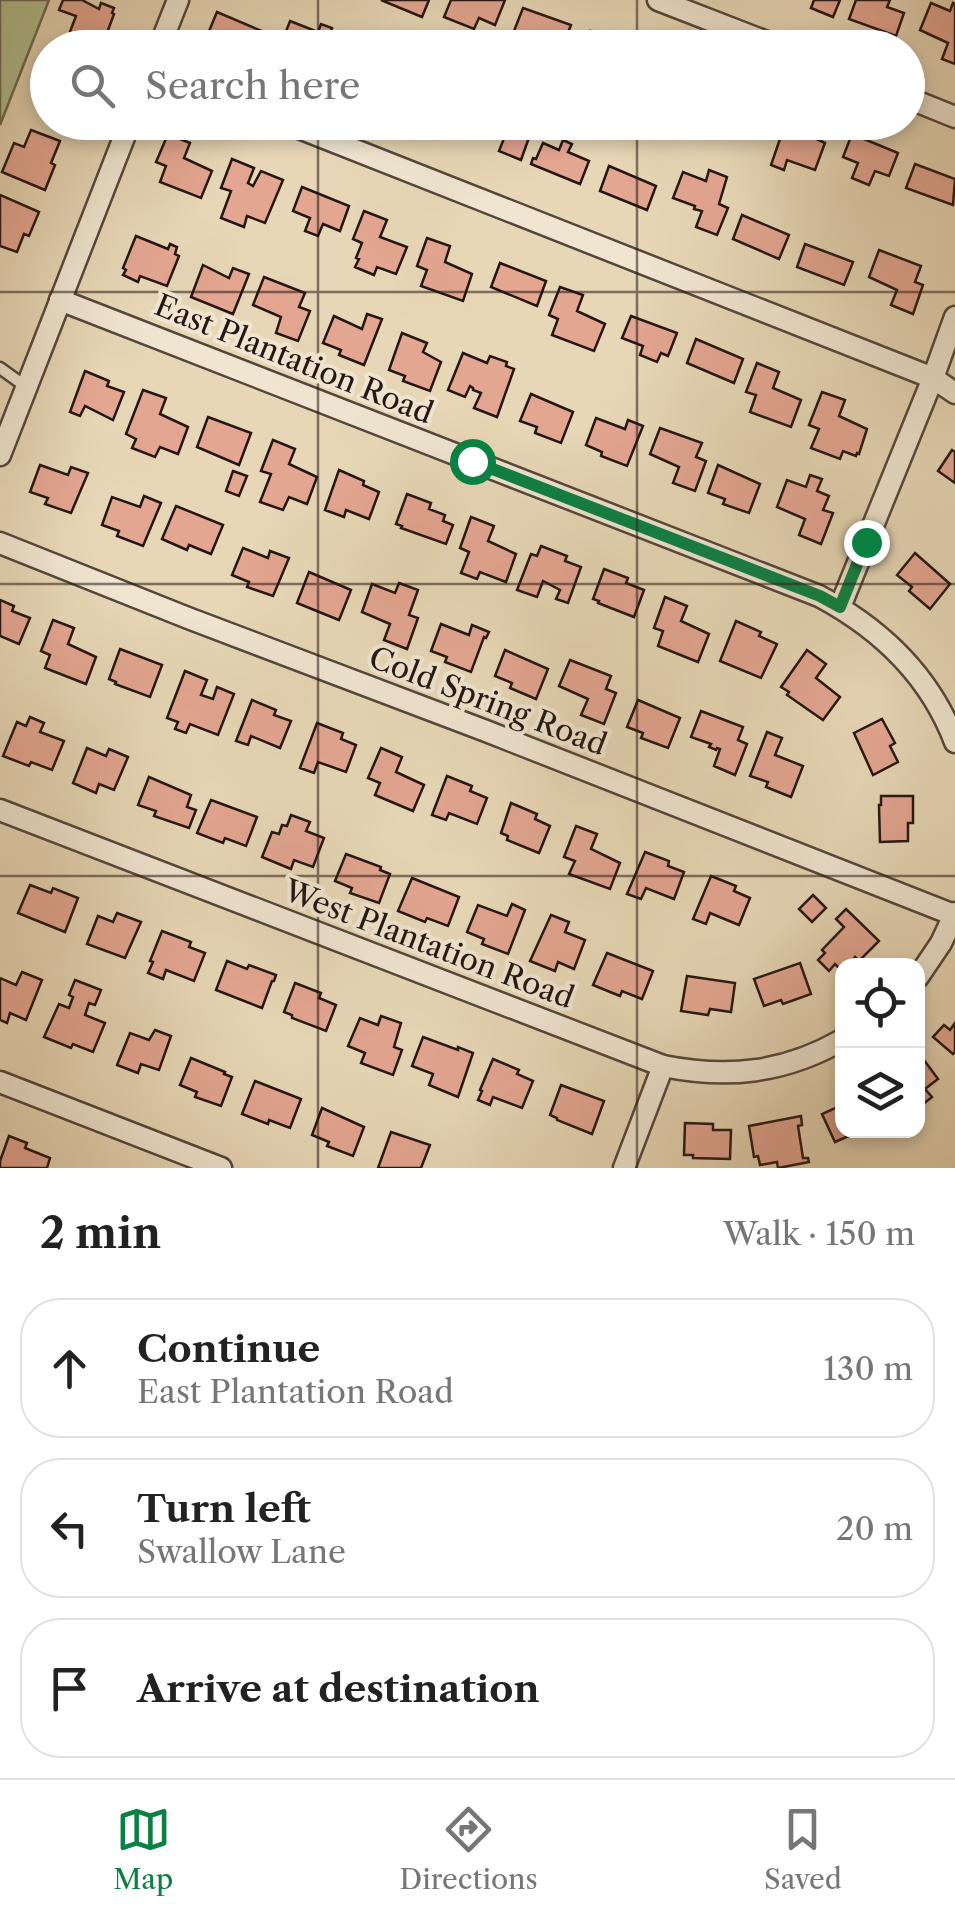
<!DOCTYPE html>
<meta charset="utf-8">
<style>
body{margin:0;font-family:"Libre Caslon Text",serif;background:#f2f2f2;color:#222}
.controls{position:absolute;right:30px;bottom:30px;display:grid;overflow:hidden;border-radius:20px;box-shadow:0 5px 15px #0003}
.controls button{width:90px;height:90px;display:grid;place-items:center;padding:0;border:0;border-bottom:2px solid #e0e0e0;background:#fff;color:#222;font:50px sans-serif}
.stop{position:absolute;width:30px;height:30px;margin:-22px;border:8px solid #0b8043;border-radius:50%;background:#fff}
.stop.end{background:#0b8043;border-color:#fff;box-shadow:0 2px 10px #0008}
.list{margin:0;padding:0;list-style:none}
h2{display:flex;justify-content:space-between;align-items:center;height:130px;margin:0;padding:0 40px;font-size:42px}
h2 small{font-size:32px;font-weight:400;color:#767676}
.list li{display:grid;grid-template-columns:65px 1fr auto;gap:30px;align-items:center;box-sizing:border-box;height:140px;margin:0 20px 20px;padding:0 20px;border:2px solid #e0e0e0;border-radius:40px}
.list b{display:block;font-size:38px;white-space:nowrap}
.list p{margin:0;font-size:32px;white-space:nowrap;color:#767676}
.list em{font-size:32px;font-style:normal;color:#767676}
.icon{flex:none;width:55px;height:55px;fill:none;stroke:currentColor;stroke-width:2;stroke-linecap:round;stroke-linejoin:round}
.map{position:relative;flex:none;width:955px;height:1168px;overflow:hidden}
.search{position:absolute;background:#fff;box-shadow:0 5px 15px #0003;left:30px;right:30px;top:30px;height:110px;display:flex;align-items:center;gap:25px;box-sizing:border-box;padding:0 35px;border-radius:55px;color:#767676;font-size:38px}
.sheet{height:610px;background:#fff}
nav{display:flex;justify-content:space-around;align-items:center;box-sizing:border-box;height:140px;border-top:2px solid #e0e0e0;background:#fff;font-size:28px;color:#767676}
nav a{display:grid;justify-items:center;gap:5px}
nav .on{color:#0b8043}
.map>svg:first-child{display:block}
</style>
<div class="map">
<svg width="955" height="1168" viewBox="0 0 955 1168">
<rect width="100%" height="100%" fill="#e7d7b6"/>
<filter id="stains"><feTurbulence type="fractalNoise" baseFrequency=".002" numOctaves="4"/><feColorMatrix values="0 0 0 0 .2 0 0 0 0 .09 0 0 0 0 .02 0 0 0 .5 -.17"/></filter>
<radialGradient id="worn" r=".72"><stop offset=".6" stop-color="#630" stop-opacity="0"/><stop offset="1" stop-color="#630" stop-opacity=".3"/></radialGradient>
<path fill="#b2bf91" stroke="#6b6a52" stroke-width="2.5" d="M0 0H49L0 125Z"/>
<g fill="#e3a691" stroke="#241612" stroke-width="2.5">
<path d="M63 0H82L99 9 101 3 114 8 112 13 114 14 104 41 99 39 95 48H71L65 45 76 16 59 10Z"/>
<path d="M381 0H429L422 17Z"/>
<path d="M451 0H505L495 25 479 18 474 29 444 17Z"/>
<path d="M814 0H840L833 17 811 8Z"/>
<path d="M856 0H890L887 7 904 13 896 36 849 19Z"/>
<path d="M931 3 950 11 953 3 955 4V64L942 59 948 43 920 30Z"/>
<path d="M523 8 571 25 562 48 545 42 542 48H521L526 35 514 31Z"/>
<path d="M217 12 264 32 257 48H234L207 36Z"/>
<path d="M290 21 318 32 321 24 332 28 327 48 280 47Z"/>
<path d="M590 31 621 44 629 48H583Z"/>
<path d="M524 122 522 128 531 132 521 160 499 151 505 136 476 123Z"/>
<path d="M776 122H800L798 130 825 143 815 170 787 160 784 170 771 165 780 139 771 135Z"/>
<path d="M31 130 60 141 51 163 55 165 45 190 2 172 14 143 24 147Z"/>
<path d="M168 134 190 143 184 158 212 171 201 198 160 182 166 166 156 162Z"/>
<path d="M852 134 898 153 889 176 875 171 869 185 852 178 858 163 843 157Z"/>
<path d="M563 140 572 144 568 152 589 161 580 184 531 164 533 158 536 159 543 143 559 150Z"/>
<path d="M232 159 254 168 248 183 253 186 261 171 283 180 265 223 247 216 244 227 221 218 231 191 221 188Z"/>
<path d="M915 164 955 179 953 205 906 188Z"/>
<path d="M609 166 656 186 647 210 600 191Z"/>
<path d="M709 170 727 177 719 204 728 208 717 235 696 227 702 211 694 209 695 206 673 198 683 172 706 181Z"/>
<path d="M302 187 349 206 340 231 323 224 318 236 305 231 310 218 293 211Z"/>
<path d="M0 195 39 212 29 236 24 234 17 252 0 246Z"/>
<path d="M364 211 387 220 380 237 407 247 396 274 377 267 374 275 355 267 359 259 356 258 362 243 353 239Z"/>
<path d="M742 215 789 235 779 259 733 239Z"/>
<path d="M136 236 168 249 170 244 177 247 175 254 179 256 167 286 140 276 138 282 123 275 126 270 123 268Z"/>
<path d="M427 238 450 246 445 262 472 274 463 301 421 286 427 270 417 266Z"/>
<path d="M805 244 853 262 844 285 797 267Z"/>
<path d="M879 250 921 266 915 282 923 285 913 314 891 305 897 290 869 277Z"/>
<path d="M500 263 546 281 537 306 491 287Z"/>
<path d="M203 265 229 278 233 268 249 274 233 314 191 297Z"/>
<path d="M264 277 305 293 299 307 310 311 298 341 276 333 281 317 253 305Z"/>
<path d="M560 287 583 295 577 311 605 324 594 351 552 335 558 319 549 315Z"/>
<path d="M367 314 382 319 364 365 339 355 341 350 323 343 334 316 362 329Z"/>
<path d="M631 316 677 333 668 356 661 353 657 362 640 355 643 346 622 338Z"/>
<path d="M402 333 427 343 423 352 441 362 430 391 403 381 405 376 389 370Z"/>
<path d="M696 339 743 359 734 383 687 363Z"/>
<path d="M463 353 487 363 490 356 507 362 506 366 514 369 497 417 474 408 481 393 473 390V388L470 386 465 397 448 390Z"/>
<path d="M757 363 779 372 773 388 801 400 791 427 750 412 756 395 746 392Z"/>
<path d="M85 371 109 381 107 386 124 392 113 420 85 406 80 416 70 412Z"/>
<path d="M143 390 166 398 160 414 188 427 178 454 160 447 155 457 132 448 136 439 126 434Z"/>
<path d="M822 392 845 400 839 416 867 429 859 454 857 453 856 456 843 451 840 459 811 448 819 429 809 425Z"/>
<path d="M531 394 573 412 561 443 535 433 537 427 520 421Z"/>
<path d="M208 417 251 433 239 465 197 447Z"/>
<path d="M596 418 625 429 628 420 643 426 627 466 601 456 602 452 586 445Z"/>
<path d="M660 428 702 443 696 457 706 461 695 491 673 483 679 467 650 454Z"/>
<path d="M273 440 295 449 289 464 317 477 307 504 289 497 283 510 260 502 271 474 261 471Z"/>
<path d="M952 450 955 452V483L938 471Z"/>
<path d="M40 465 68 475 71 467 88 473 71 513 45 504 48 498 30 492Z"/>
<path d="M718 465 760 484 749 513 723 504 725 499 708 493Z"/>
<path d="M339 470 364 481 363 485 379 492 369 519 346 510 344 517 325 510Z"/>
<path d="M233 471 247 476 239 496 226 491Z"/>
<path d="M810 475 822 479 817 491 829 496 823 510 833 513 821 544 799 535 805 519 777 507 787 480 806 487Z"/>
<path d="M407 494 431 503 429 509 445 515 443 521 453 525 446 544 401 528 402 526 396 524Z"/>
<path d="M144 496 161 503 143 546 117 536 119 531 102 525 112 497 140 507Z"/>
<path d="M176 506 223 525 211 554 189 545 187 550 162 539Z"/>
<path d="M471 517 494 526 488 541 516 554 506 582 480 572 477 579 461 573 469 552 460 548Z"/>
<path d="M541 546 567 556 565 561 581 567 568 603 556 599 560 590 543 581 537 597 517 590 531 554 537 556Z"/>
<path d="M243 548 268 558 270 551 289 558 273 596 247 587 249 582 232 575Z"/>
<path d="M915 553 950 584 930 609 909 591 912 587 897 575Z"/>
<path d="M604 569 628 578 626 583 644 590 634 617 598 603 599 601 593 599Z"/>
<path d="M309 572 351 590 339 620 297 603Z"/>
<path d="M399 583 418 590 409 615 418 618 407 649 384 640 390 624 362 612 372 584 395 593Z"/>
<path d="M665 597 687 606 681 621 709 634 698 662 658 646 663 631 654 628Z"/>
<path d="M0 600 14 606 12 611 30 618 19 644 0 636Z"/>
<path d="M53 620 74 628 68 644 96 657 86 684 45 668 50 655 41 651Z"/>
<path d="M736 621 761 632 759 636 777 644 761 678 720 661Z"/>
<path d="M441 624 469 635 472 625 489 632 486 638 484 637 471 672 445 662 447 657 431 651Z"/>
<path d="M120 649 162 665 150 697 115 684 116 682 109 679Z"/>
<path d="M505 650 548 669 536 699 510 688 512 683 495 676Z"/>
<path d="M807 650 826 664 816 678 840 697 823 720 787 695 789 692 781 687Z"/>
<path d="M570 660 611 676 606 689 616 693 604 724 581 715 588 699 559 686Z"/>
<path d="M185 671 207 680 201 695 213 699 217 687 234 694 218 735 190 724 186 733 175 729 178 722 167 718Z"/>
<path d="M252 700 276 710 274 715 291 721 280 748 251 736 248 745 236 741Z"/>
<path d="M638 700 680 718 668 748 641 738 643 733 627 727Z"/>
<path d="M701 711 743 727 738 740 747 744 735 775 714 766 720 749 717 748 716 750 709 747 711 744 691 737Z"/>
<path d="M30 717 44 723 40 732 64 741 52 770 31 762 29 766 3 756 17 722 26 726Z"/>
<path d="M882 719 895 743 890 746 898 762 873 775 854 733Z"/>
<path d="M317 723 343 733 341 739 356 745 346 772 318 762 314 773 300 768Z"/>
<path d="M767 732 782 738 775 755 803 766 791 797 766 787 768 782 750 776Z"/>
<path d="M87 748 106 756 109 749 128 757 114 790 99 784 96 793 73 783Z"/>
<path d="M381 748 402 757 396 772 424 785 413 811 375 795 380 783 368 778Z"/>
<path d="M447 776 472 786 470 791 487 798 477 824 449 813 446 820 432 815Z"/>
<path d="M149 777 191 795 187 807 196 810 189 828 154 816 156 811 138 805Z"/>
<path d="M881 796H913V823H908V841L880 842 879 805H881Z"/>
<path d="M211 800 257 817 246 846 225 838 223 843 197 833Z"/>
<path d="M511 803 537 814 535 819 550 826 539 853 507 840 508 836 501 833Z"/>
<path d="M291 815 310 822 306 831 324 838 313 867 294 860 291 869 262 857 272 832 279 834 282 825 287 826Z"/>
<path d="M576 826 597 834 591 849 620 863 610 889 569 874 575 861 564 857Z"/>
<path d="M645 852 669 861 668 866 684 872 674 899 646 888 641 899 627 894Z"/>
<path d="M346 854 381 867 380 870 390 874 379 903 350 893 352 888 335 881Z"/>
<path d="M711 876 736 886 734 891 750 898 739 925 710 913 706 924 693 919Z"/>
<path d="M412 878 459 897 448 926 427 918 425 922 398 911Z"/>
<path d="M30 885 51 893 53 888 78 898 65 932 18 913Z"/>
<path d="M813 895 826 908 812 922 799 909Z"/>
<path d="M512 904 525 910 508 954 482 944 484 939 467 932 478 905 507 916Z"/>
<path d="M846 909 879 941 859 961 855 957 848 966H842V971L835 964 829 971 818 960 825 953 822 950 844 927 836 919Z"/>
<path d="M117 913 141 922 125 958 87 944 98 916 113 922Z"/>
<path d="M551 915 569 922 565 932 585 940 574 969 558 962 555 971 530 961Z"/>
<path d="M162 931 191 942 189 947 205 953 194 981 166 970 163 979 148 973 153 962 150 961Z"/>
<path d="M607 953 653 971 642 999 622 991 620 996 593 985Z"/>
<path d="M227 961 247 969 249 965 276 975 274 981H272L262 1008 216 990Z"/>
<path d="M800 963 811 994 783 1004 781 1000 764 1006 754 979Z"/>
<path d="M22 972 42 980 26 1020 10 1013 7 1023 0 1020V978L16 985Z"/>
<path d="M687 976 735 983 731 1012 710 1009 708 1015 681 1011Z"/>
<path d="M75 980 101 990 95 1005 89 1003 85 1015 105 1023 93 1052 73 1044 71 1048 44 1037 59 1004 69 1008 73 997 69 995Z"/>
<path d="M295 983 321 993 319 998 336 1005 326 1031 292 1018V1015L284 1012Z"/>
<path d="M381 1016 401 1023 394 1047 402 1050 393 1075 361 1063 365 1053 348 1046 360 1018 378 1025Z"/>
<path d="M955 1023V1052L953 1054 933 1037 944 1025 950 1030Z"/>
<path d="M155 1030 171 1036 159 1070 141 1064 138 1073 117 1065 130 1033 149 1040Z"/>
<path d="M423 1037 458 1050V1047L473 1053 458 1097 429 1085 433 1074 412 1066Z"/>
<path d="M921 1056 938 1079 925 1089 932 1097 918 1108V1058Z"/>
<path d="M191 1058 225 1072 224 1074 232 1077 221 1106 195 1097 197 1092 180 1085Z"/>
<path d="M493 1059 519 1070 517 1074 533 1081 522 1108 493 1097 490 1105 478 1100 482 1091 480 1090Z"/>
<path d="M255 1081 301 1099 290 1128 269 1120 268 1124 242 1114Z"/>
<path d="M561 1085 604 1101 592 1134 557 1120V1118L550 1115Z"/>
<path d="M842 1105V1130H862L835 1142 822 1114Z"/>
<path d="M322 1108 364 1127 353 1156 327 1146 329 1142 312 1135Z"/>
<path d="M801 1116 802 1125 798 1126 803 1158H808L809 1162 778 1168 777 1162 760 1165 758 1156 754 1157 749 1126Z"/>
<path d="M685 1123 713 1124V1130H731L730 1159 693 1158V1155H684Z"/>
<path d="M391 1132 430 1145 421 1168H378Z"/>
<path d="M9 1136 27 1143 25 1148 50 1158 47 1168H0V1161Z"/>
</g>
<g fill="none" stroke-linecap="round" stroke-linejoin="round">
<g stroke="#55463b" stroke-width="15">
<path id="lane" d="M0 368 25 386"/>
</g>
<g stroke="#55463b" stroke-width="25">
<g id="street">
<path d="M658 0 782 48"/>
<path d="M159 48 178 0"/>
<path d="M908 98 955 117"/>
<path d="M284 122 933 378 955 393"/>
<path d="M60 300 819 596C881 629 930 676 955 742"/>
<path d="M0 455 130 122"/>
<path d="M0 543 188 618 486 731 954 915"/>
<path d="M840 607 933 378 955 317"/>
<path d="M0 810 663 1066C728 1079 784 1073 842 1040"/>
<path d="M918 977 941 943 955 913"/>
<path d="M0 1082 221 1168"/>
<path d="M624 1168 663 1066"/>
</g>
</g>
<use href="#lane" stroke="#efe5d0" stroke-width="10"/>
<use href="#street" stroke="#efe5d0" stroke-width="20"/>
</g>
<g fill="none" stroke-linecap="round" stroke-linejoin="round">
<path stroke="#0b8043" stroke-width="12" d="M472 461 820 596 840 607 866 542"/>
</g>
<path fill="none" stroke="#241612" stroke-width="2.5" stroke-opacity="0.55" d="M318 0V48M637 0V48M318 122V1168M637 122V1168M0 292H955M0 584H955M0 876H955"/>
<g text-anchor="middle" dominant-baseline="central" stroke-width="8" stroke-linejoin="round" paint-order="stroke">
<g font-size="30" fill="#241612" stroke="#efe5d0">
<text transform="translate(294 359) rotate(22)">East Plantation Road</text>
<text transform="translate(488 701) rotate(21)">Cold Spring Road</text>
<text transform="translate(429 944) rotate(21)">West Plantation Road</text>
</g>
</g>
<rect width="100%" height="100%" filter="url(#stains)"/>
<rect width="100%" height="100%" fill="url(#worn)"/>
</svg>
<div class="controls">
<button><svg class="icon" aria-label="locate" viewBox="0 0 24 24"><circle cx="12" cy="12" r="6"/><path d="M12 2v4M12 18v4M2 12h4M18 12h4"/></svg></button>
<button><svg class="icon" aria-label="layers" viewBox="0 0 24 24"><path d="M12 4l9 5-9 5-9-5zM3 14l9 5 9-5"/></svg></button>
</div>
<div class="stop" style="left:472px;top:461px"></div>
<div class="stop end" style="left:866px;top:542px"></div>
<div class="search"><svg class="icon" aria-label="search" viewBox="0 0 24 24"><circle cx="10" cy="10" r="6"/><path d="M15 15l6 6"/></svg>Search here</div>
</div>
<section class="sheet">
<h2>2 min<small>Walk · 150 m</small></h2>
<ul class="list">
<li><svg class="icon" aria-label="ahead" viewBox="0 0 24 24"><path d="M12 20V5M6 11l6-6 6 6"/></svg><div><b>Continue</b><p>East Plantation Road</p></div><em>130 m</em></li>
<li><svg class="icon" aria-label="left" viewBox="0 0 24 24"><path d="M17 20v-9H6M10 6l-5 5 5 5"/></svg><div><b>Turn left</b><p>Swallow Lane</p></div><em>20 m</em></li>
<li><svg class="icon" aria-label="arrive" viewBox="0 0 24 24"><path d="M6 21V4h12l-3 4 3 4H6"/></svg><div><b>Arrive at destination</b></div></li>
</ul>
</section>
<nav>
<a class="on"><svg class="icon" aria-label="map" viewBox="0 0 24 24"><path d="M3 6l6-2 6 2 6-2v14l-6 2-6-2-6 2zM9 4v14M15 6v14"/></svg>Map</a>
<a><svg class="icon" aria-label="directions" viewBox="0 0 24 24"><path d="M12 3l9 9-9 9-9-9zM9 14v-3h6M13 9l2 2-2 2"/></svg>Directions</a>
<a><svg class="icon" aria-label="saved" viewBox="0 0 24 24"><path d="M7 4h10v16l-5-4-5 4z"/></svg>Saved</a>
</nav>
